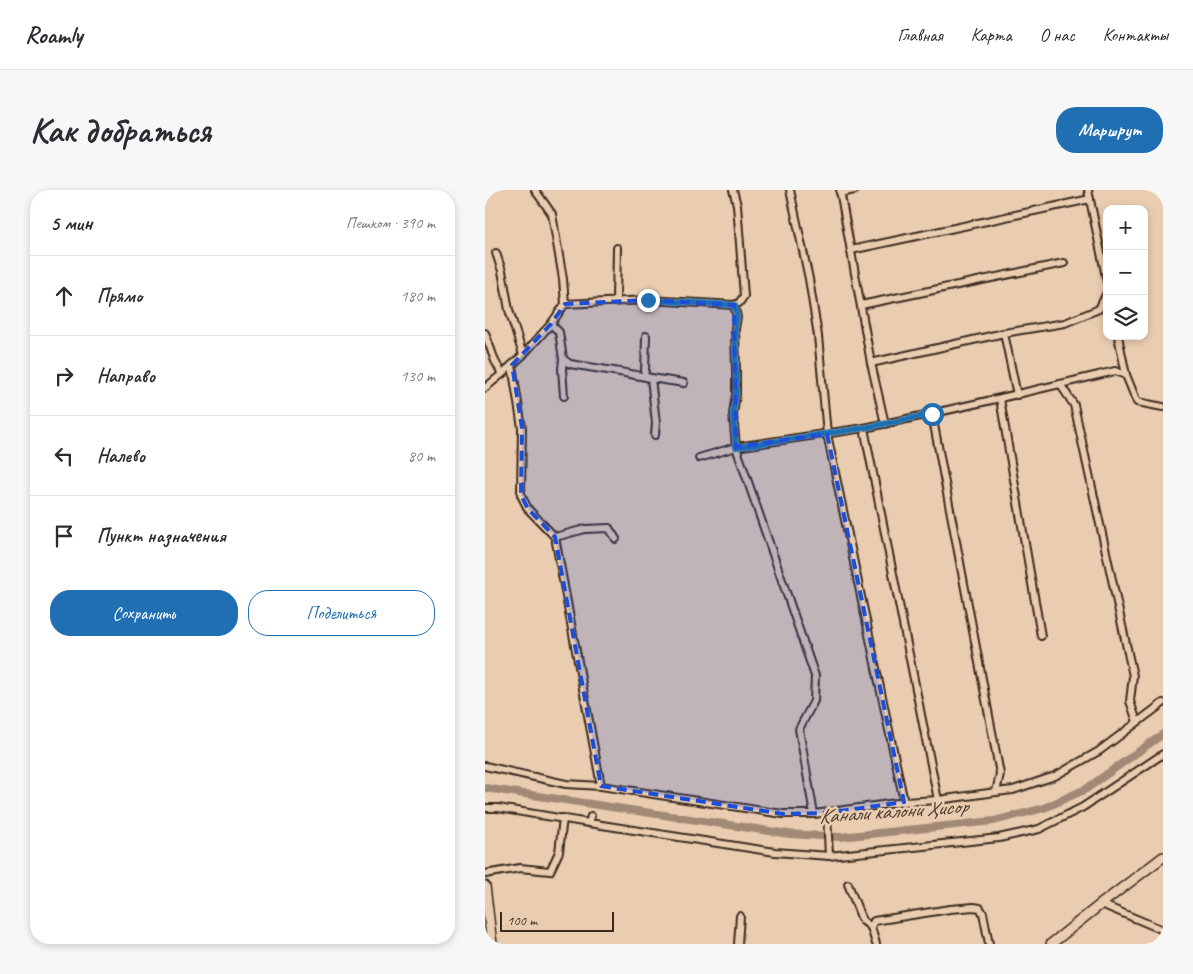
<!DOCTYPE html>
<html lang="ru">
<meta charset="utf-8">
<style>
body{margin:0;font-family:Caveat,sans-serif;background:#f7f7f7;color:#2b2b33}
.controls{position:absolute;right:15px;top:15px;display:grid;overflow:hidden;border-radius:10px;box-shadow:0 2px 8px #0003}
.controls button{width:45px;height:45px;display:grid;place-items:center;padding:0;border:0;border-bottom:1px solid #e1e1e2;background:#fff;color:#2b2b33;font:25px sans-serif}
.scale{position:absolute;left:15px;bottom:12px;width:114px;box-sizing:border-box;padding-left:5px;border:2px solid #3b2a1e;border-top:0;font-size:14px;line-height:18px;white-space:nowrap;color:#3b2a1e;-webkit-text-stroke:4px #eacdb1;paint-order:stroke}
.stop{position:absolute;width:15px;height:15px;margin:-11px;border:4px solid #1f6fb2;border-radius:50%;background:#fff}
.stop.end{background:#1f6fb2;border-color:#fff;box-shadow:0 1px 5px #0008}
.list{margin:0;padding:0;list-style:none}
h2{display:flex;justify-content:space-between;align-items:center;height:65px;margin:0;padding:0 20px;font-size:21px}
h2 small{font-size:16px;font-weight:400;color:#7c7c81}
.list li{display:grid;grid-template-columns:32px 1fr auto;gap:15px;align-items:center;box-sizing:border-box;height:80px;padding:0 20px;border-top:1px solid #e1e1e2}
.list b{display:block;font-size:19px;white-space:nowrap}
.list em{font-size:16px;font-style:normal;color:#7c7c81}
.actions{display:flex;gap:10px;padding:15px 20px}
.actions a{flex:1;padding:11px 0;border:1px solid #1f6fb2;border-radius:20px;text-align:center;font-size:18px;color:#1f6fb2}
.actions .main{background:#1f6fb2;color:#fff}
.icon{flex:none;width:28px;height:28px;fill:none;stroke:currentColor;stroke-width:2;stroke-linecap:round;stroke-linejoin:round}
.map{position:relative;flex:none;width:678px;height:754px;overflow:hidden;border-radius:20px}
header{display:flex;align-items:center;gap:30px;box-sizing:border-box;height:70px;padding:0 25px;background:#fff;border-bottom:1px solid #e1e1e2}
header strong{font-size:24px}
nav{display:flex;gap:28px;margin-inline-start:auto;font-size:18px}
.intro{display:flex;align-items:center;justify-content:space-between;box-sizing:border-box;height:120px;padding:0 30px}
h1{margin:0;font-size:35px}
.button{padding:12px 22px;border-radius:20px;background:#1f6fb2;color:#fff;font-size:18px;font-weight:700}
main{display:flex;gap:30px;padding:0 30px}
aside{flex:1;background:#fff;border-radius:20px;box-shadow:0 2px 8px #0003}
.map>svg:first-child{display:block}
</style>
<header>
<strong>Roamly</strong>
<nav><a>Главная</a><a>Карта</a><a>О нас</a><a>Контакты</a></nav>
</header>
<div class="intro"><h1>Как добраться</h1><a class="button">Маршрут</a></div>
<main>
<aside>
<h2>5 мин<small>Пешком · 390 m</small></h2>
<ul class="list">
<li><svg class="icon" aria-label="ahead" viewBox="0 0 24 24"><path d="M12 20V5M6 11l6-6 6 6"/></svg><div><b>Прямо</b></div><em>180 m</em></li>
<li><svg class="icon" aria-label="right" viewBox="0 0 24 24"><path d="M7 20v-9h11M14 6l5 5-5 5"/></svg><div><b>Направо</b></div><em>130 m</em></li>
<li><svg class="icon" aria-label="left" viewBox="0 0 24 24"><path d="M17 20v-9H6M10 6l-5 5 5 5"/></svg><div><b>Налево</b></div><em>80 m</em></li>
<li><svg class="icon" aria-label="arrive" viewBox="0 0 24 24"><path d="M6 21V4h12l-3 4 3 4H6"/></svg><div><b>Пункт назначения</b></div></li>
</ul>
<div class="actions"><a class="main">Сохранить</a><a>Поделиться</a></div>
</aside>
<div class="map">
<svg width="678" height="754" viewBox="0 0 678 754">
<rect width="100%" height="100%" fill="#eacdb1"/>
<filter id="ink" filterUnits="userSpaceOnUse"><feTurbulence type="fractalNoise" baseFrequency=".02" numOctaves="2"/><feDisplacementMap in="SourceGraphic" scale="10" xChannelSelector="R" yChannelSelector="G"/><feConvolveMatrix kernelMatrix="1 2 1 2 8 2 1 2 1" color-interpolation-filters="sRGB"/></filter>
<g filter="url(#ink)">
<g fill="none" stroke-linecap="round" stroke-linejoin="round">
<path stroke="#a18974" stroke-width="8" d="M0 598 304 644 355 647 509 631 559 618 601 599 678 544"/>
<g stroke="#3b2a1e" stroke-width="10">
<g id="minor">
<path d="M305 0 324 89 333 146 342 244 419 612"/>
<path d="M355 0 386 173 400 234"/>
<path d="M603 0 622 92"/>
<path d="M355 3 370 0"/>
<path d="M366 60 605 9"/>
<path d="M11 63 17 81 24 120 38 165"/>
<path d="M131 111 132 58"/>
<path d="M80 114 163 110 249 115 254 113 259 106 252 15 248 0"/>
<path d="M376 115 579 73"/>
<path d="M66 134 74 142 78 169 85 174 135 182 166 188 171 233 170 245"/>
<path d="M0 143 10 171 17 184"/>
<path d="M519 143 580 133 614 119 622 103"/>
<path d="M633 146 641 185"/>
<path d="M78 169 77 179 79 206"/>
<path d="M386 173 519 143 532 205"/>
<path d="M27 175 37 238 36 305 43 319 70 347 116 596 298 624H329L314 539 329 511 330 486 251 257 248 224 251 204V182L250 138 252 127 249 115"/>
<path d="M159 186 160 181 161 146"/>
<path d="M166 188 199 193"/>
<path d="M575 194 589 215 648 486 645 511 652 532"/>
<path d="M0 198 17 184 38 165 66 134 80 114 78 89 67 24 50 0"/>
<path d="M515 209 556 446"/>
<path d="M379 238 453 610"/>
<path d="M214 268 251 257 379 238C463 221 546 201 630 181L641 185 652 212 678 217"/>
<path d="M70 347 100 339 124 338 131 349"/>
<path d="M0 576 81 594 116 596"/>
<path d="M511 602 528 600 570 586 614 561 678 513"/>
<path d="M0 618H13L104 633"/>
<path d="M342 623 344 666"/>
<path d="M329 624 419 612 453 610 511 602 515 584 447 224"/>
<path d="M106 626 104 633 290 662 344 666 514 648 554 639 598 617 678 564"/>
<path d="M0 684 35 678 65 681 74 662 78 628"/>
<path d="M363 694 377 730 386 737"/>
<path d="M616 714 678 740"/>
<path d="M253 754 255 726"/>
<path d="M391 754 386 737 389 731 465 719 489 717 495 718 498 723 504 754"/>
</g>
</g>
<g stroke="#3b2a1e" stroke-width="12">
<g id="secondary">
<path d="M0 696 7 754"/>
<path d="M566 754 616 714 678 667"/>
</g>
</g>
<use href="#minor" stroke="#eacdb1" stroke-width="6"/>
<use href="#secondary" stroke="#eacdb1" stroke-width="9"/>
</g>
</g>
<g fill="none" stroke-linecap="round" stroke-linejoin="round" filter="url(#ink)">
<path stroke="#1f6fb2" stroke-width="6" d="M163 110 250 115 252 127 250 138 251 182V204L248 224 251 257 379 238 447 224"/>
</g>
<path fill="#1d4ed8" fill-opacity="0.2" stroke="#1d4ed8" stroke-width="4" stroke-dasharray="10 6" stroke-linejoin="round" d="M163 110 249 115 251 257 342 244 419 612 342 623 298 624 116 596 70 347 43 319 36 305 37 238 27 175 66 134 80 114Z"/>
<g text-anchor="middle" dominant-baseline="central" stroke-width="5" stroke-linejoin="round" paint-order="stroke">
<g font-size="21" font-style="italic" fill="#4f3d2f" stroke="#eacdb1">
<text transform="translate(408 621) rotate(-4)">Канали калони Ҳисор</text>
</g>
</g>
</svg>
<div class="controls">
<button>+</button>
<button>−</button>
<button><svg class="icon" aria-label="layers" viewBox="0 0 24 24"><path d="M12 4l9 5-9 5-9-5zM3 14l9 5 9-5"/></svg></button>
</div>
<div class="scale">100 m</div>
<div class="stop" style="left:447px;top:224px"></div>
<div class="stop end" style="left:163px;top:110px"></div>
</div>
</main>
